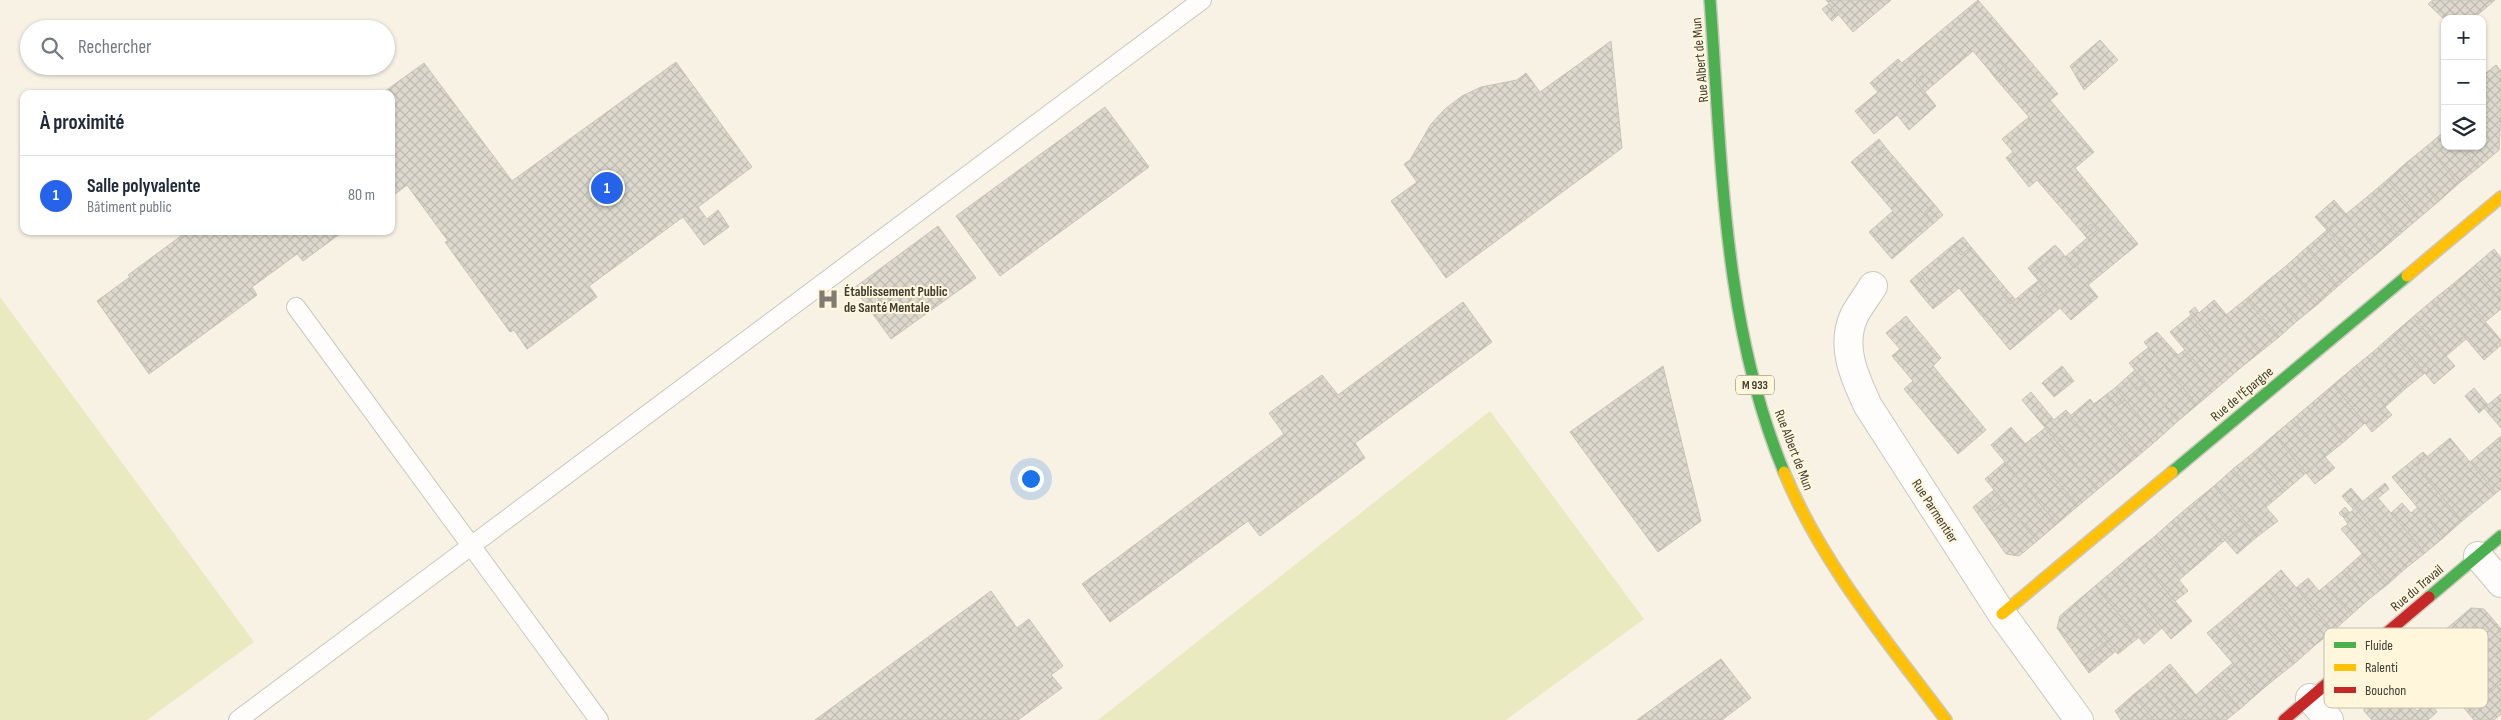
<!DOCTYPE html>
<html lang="fr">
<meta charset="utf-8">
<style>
body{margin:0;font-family:"Sofia Sans Condensed",sans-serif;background:#f6f6f7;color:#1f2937}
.controls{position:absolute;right:15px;top:15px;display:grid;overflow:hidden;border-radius:10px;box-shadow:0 1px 4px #0004}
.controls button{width:45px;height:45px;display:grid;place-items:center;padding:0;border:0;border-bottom:1px solid #e0e1e3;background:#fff;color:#1f2937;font:25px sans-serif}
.you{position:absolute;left:1030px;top:478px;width:18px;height:18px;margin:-12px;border:4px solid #fff;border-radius:50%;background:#1a73e8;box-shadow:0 0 0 8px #1a73e833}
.badge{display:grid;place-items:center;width:32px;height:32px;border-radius:50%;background:#2563eb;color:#fff;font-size:16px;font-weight:700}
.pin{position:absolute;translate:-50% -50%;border:2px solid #fff;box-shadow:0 1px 5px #0006}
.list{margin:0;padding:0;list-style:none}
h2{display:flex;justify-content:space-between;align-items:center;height:65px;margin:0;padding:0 20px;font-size:21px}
h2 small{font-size:16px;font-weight:400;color:#747a83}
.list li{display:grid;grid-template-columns:32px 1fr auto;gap:15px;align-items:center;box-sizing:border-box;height:80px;padding:0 20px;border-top:1px solid #e0e1e3}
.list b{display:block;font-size:19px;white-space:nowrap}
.list p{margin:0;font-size:16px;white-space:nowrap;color:#747a83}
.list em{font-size:16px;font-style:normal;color:#747a83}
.icon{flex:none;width:28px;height:28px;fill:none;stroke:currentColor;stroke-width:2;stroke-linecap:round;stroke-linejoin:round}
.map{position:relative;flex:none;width:2501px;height:720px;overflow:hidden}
.search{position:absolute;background:#fff;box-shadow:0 1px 4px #0004;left:20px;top:20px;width:375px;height:55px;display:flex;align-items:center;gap:12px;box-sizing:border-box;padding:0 18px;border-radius:28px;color:#747a83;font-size:19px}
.panel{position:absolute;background:#fff;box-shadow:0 1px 4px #0004;left:20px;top:90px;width:375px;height:145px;border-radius:10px}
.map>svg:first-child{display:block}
</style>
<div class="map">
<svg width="2501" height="720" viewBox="0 0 2501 720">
<defs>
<pattern id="building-cross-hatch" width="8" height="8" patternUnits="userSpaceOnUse" patternTransform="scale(1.25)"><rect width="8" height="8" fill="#ddd9ce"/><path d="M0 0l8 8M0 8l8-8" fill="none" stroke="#bfbbb1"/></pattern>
</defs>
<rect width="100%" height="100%" fill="#f7f2e4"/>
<g fill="#eaeac1">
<path d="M0 297 254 642 147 720H0Z"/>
<path d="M1490 411 1644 619 1506 720H1098Z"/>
</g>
<g fill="url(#building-cross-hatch)" stroke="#c8c4b9">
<path d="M1826 0H1891L1853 32Z"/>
<path d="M1978 0 2058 94 2050 100 2094 152 2075 168 2138 244 2088 285 2098 297 2071 320 2060 308 2010 350 1959 288 1933 309 1918 291 1927 284 1919 273 1953 245 1961 255 1971 247 2007 290 2002 294 2010 304 2029 288 2038 297 2047 291 2032 273 2060 250 2074 268 2082 261 2073 250 2097 230 2091 224 2082 232 2037 180 2029 187 2006 158 2013 152 2002 139 2029 117 1996 79 2007 70 2000 62 1989 70 1973 51 1933 85 1924 74 1916 81 1936 106 1909 130 1897 115 1874 134 1855 111 1878 92 1870 83 1898 59 1902 63Z"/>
<path d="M2433 0H2495L2473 19 2445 20 2428 4Z"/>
<path d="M1829 4 1838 15 1832 21 1822 9Z"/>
<path d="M2100 40 2118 60 2084 90 2070 66Z"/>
<path d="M1611 41 1622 148 1446 278 1391 201 1417 182 1404 164 1410 160 1431 124 1445 109 1462 96 1481 87 1517 80 1526 73 1540 92Z"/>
<path d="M676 62 752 167 698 207 707 219 718 210 729 227 704 245 683 217 589 286 597 297 527 349 514 330 510 332 445 242 448 241 407 185 391 197V94H381L424 63 512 181Z"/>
<path d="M2000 62 2007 70 1996 79 1989 70Z"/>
<path d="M2496 65 2501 71V112L2482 89V76Z"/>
<path d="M1924 74 1933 85 1925 92 1916 81Z"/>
<path d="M2487 95 2501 112 2499 150 2482 129V99Z"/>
<path d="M1105 107 1149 167 1000 276 956 216Z"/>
<path d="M2482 129 2499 150 2479 167 2461 146H2482Z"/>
<path d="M2445 131V146H2461L2479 167 2458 184 2427 146Z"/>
<path d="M1879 139 1886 148 1875 156 1868 148Z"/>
<path d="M2427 146 2458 184 2438 202 2406 163Z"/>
<path d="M1868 148 1875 156 1886 148 1934 204 1925 212 1934 223 1892 259 1869 232 1893 211 1851 162Z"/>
<path d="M2406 163 2438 202 2419 218 2387 180Z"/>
<path d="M2387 180 2419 218 2399 235 2367 197Z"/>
<path d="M2367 197 2399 235 2378 253 2346 214Z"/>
<path d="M2334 200 2346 214 2327 230 2315 217Z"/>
<path d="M1934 204 1943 215 1934 223 1925 212Z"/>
<path d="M2346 214 2378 253 2358 269 2327 230Z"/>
<path d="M2091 224 2097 230 2087 238 2082 232Z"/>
<path d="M938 226 976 278 891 339 854 288Z"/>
<path d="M2327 230 2358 269 2338 286 2306 248Z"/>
<path d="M178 231H344L303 261 297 254 252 287 257 295 149 374 97 301 130 277 128 275 181 236Z"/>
<path d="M1963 237 1971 247 1961 255 1953 245Z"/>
<path d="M2055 245 2060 250 2032 273 2028 268Z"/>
<path d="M2306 248 2338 286 2318 304 2286 266Z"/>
<path d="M2494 249 2501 258V300L2473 267Z"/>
<path d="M2073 250 2082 261 2074 268 2065 257Z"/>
<path d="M2286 266 2318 304 2297 321 2265 283Z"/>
<path d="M2473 267 2501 300V309L2485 322 2453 284Z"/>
<path d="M1919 273 1927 284 1918 291 1910 281Z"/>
<path d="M2038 281 2047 291 2038 297 2029 288Z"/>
<path d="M2265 283 2297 321 2279 337 2246 299Z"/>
<path d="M2453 284 2501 340V345L2484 360 2433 300Z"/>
<path d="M2007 290 2015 299 2010 304 2002 294Z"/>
<path d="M2246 299 2279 337 2259 353 2226 315Z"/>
<path d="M2214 300 2259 353 2238 370 2189 312 2195 307 2199 313Z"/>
<path d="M2433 300 2466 339 2446 356 2413 317Z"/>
<path d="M1463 302 1492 342 1355 443 1365 458 1260 536 1248 521 1110 622 1082 584 1284 434 1269 413 1322 375 1338 395Z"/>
<path d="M2191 315 2238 370 2217 388 2170 332Z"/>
<path d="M1906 316 1941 358 1933 366 1986 430 1958 454 1904 389 1913 381 1892 356 1900 349 1886 333Z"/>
<path d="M2413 317 2446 356 2425 373 2392 335Z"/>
<path d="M2157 332 2178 355 2185 350 2217 388 2197 405 2144 342Z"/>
<path d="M2392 335 2425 373 2405 389 2373 352Z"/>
<path d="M2149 347 2197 405 2178 421 2129 363Z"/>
<path d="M2373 352 2405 389 2385 407 2353 368Z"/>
<path d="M2446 356 2455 366 2434 384 2425 373Z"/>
<path d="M1663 366 1701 521 1658 552 1570 432Z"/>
<path d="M2062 366 2074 381 2054 397 2042 383Z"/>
<path d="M2353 368 2385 407 2365 423 2333 385Z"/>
<path d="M2135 370 2145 383 2137 390 2127 377Z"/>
<path d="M2127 377 2137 390 2145 383 2178 421 2158 439 2115 388Z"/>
<path d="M2333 385 2365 423 2346 440 2313 402Z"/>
<path d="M2115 388 2125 400 2117 406 2107 394Z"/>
<path d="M2474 388 2488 405 2479 413 2465 396Z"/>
<path d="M2031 392 2054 420 2066 410 2119 472 2097 490 2022 400Z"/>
<path d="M2107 394 2117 406 2125 400 2158 439 2138 456 2094 404Z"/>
<path d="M2501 394V428L2484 408Z"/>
<path d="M2090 399 2138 456 2119 472 2070 416Z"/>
<path d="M2313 402 2346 440 2325 457 2293 419Z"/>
<path d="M2385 407 2392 415 2372 432 2365 423Z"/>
<path d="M2293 419 2325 457 2306 473 2274 435Z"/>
<path d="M2011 427 2078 506 2057 524 1991 445Z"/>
<path d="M2045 428 2097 490 2078 506 2025 444Z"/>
<path d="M2274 435 2306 473 2285 491 2253 453Z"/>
<path d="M2501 436V489L2496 493 2470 462Z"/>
<path d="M2450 438 2496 493 2462 521 2416 466Z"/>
<path d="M2423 452 2427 456 2416 466 2462 521 2443 538 2392 477Z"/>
<path d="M2253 453 2285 491 2266 507 2233 469Z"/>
<path d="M2325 457 2335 468 2315 484 2306 473Z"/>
<path d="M2005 462 2057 524 2037 541 1985 479Z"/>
<path d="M2233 469 2278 521 2258 536 2214 486Z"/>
<path d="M2385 483 2389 489 2378 498 2425 553 2406 568 2355 508Z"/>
<path d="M2214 486 2246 523 2225 540 2193 503Z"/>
<path d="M2351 488 2363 502 2354 510 2342 496Z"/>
<path d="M1994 490 2004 502 1994 511 1984 498Z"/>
<path d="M1984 498 1994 511 2004 502 2037 541 2019 556 2006 554 1973 507Z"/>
<path d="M2193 503 2225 540 2206 557 2173 520Z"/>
<path d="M2402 503 2411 513 2418 507 2443 538 2425 553 2391 513Z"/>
<path d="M2345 507 2350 513 2344 518 2339 513Z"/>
<path d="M2355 508 2406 568 2388 584 2341 529 2348 524 2344 518Z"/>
<path d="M2173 520 2206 557 2186 574 2154 537Z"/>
<path d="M2246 523 2258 536 2237 554 2225 540Z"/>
<path d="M2154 537 2186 574 2179 580 2188 591 2175 601 2134 553Z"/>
<path d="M2134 553 2192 621 2171 639 2114 570Z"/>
<path d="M2362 554 2388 584 2369 599 2344 570Z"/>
<path d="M2114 570 2162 628 2144 644 2095 586Z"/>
<path d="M2281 570 2333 631 2314 646 2264 585Z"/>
<path d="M2344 570 2369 599 2351 615 2325 586Z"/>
<path d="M2308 578 2319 591 2325 586 2351 615 2333 631 2296 588Z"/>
<path d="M2264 585 2314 646 2295 663 2244 602Z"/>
<path d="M2095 586 2127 624 2107 641 2075 603Z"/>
<path d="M991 591 1017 628 1029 619 1063 666 1051 675 1062 688 1018 720H815Z"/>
<path d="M2244 602 2295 663 2276 678 2224 619Z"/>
<path d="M2075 603 2107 641 2081 662 2057 628 2060 616Z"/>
<path d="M2471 608 2484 609 2497 624 2442 670 2444 672 2439 677 2418 653Z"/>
<path d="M2224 619 2276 678 2258 693 2207 633Z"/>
<path d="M2127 624 2138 638 2118 654 2107 641Z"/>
<path d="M2497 624 2501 629V651L2480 668 2465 651Z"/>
<path d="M2107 641 2116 651 2089 673 2081 662Z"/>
<path d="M2501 651V683L2473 706 2475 709 2469 714 2451 693Z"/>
<path d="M2418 653 2439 677 2391 720H2372L2364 711 2365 698Z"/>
<path d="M1721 659 1751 698 1722 720H1637Z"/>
<path d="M2233 663 2258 693 2240 709 2214 679Z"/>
<path d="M2170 664 2196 695 2218 720H2185L2156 686 2151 690 2147 684Z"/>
<path d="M2214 679 2240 709 2226 720H2218L2196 695Z"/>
<path d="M2501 683V714L2494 720H2474L2469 714 2475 709 2473 706Z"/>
<path d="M2147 684 2151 690 2156 686 2185 720H2154L2133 695Z"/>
<path d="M2133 695 2154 720H2121L2115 711Z"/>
<path d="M2429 701 2437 712 2428 720H2391L2410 703 2417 711Z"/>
</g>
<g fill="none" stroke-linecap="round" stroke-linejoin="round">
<g stroke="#cbc7bc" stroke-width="20">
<g id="lane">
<path d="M296 307 599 720"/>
<path d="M238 720 1202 0"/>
</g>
</g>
<g stroke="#cbc7bc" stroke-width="30">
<g id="street">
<path d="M1873 286C1867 296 1859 306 1854 316 1840 347 1855 378 1868 406L2002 614 2079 720"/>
<path d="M2478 556 2501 583"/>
<path d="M2310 698 2329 720"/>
</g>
</g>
<g stroke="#cbc7bc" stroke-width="14">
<g id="fast">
<path d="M1710 0C1722 159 1722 322 1784 472"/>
<path d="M2172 472 2407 276"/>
<path d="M2429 597 2501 536"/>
</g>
</g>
<g stroke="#cbc7bc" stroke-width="14">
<g id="slow">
<path d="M2407 276 2501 197"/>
<path d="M1784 472C1822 564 1887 641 1946 720"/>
<path d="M2002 614 2172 472"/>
</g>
</g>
<g stroke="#cbc7bc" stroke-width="14">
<path id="jam" d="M2284 720 2429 597"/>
</g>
<use href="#lane" stroke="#fefdfb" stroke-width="18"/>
<use href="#street" stroke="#fefdfb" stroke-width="28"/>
<use href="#fast" stroke="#4caf50" stroke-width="11"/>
<use href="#slow" stroke="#ffc107" stroke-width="11"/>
<use href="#jam" stroke="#c62828" stroke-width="11"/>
</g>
<defs>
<g id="hospital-bare" transform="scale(1.725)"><path d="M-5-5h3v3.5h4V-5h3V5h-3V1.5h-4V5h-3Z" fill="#807c71" stroke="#fff6dc" stroke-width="2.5" paint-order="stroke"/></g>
</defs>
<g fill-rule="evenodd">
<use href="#hospital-bare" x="828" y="299"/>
</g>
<g text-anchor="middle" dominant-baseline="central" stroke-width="4" stroke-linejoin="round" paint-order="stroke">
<rect fill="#fff6dc" stroke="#797466" stroke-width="1" x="1736" y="375.5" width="38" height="19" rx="4"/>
<g font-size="12" font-weight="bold" fill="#403d33">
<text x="1755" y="385">M 933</text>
</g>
<g font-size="14" fill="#403d33" stroke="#fff6dc">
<text transform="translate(1700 60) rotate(-95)">Rue Albert de Mun</text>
<text transform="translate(2242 394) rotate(-40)">Rue de l'Épargne</text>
<text transform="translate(1794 450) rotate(69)">Rue Albert de Mun</text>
<text transform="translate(1935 511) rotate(57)">Rue Parmentier</text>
<text transform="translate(2417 588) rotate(-40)">Rue du Travail</text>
</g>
<g font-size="14" font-weight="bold" fill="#403d33" stroke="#fff6dc" text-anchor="start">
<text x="844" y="291">Établissement Public<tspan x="844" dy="16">de Santé Mentale</tspan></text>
</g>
</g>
<rect x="2324" y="628" width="164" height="80" rx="8" fill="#fff6dc" stroke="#c6bea9" stroke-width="1"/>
<rect x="2334" y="642" width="22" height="6" fill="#4caf50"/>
<rect x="2334" y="664" width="22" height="7" fill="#ffc107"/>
<rect x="2334" y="687" width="22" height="6" fill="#c62828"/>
<g font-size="14" fill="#403d33">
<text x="2365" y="650">Fluide</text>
<text x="2365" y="672">Ralenti</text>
<text x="2365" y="695">Bouchon</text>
</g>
</svg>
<div class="controls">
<button>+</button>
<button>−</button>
<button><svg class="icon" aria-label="layers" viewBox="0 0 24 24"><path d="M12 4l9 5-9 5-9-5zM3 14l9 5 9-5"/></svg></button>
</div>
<div class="you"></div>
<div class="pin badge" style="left:607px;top:188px">1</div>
<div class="search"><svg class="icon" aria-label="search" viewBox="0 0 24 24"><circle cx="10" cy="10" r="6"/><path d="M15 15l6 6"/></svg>Rechercher</div>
<section class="panel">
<h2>À proximité<small></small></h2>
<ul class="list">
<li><span class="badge">1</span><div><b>Salle polyvalente</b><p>Bâtiment public</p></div><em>80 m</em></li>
</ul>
</section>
</div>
